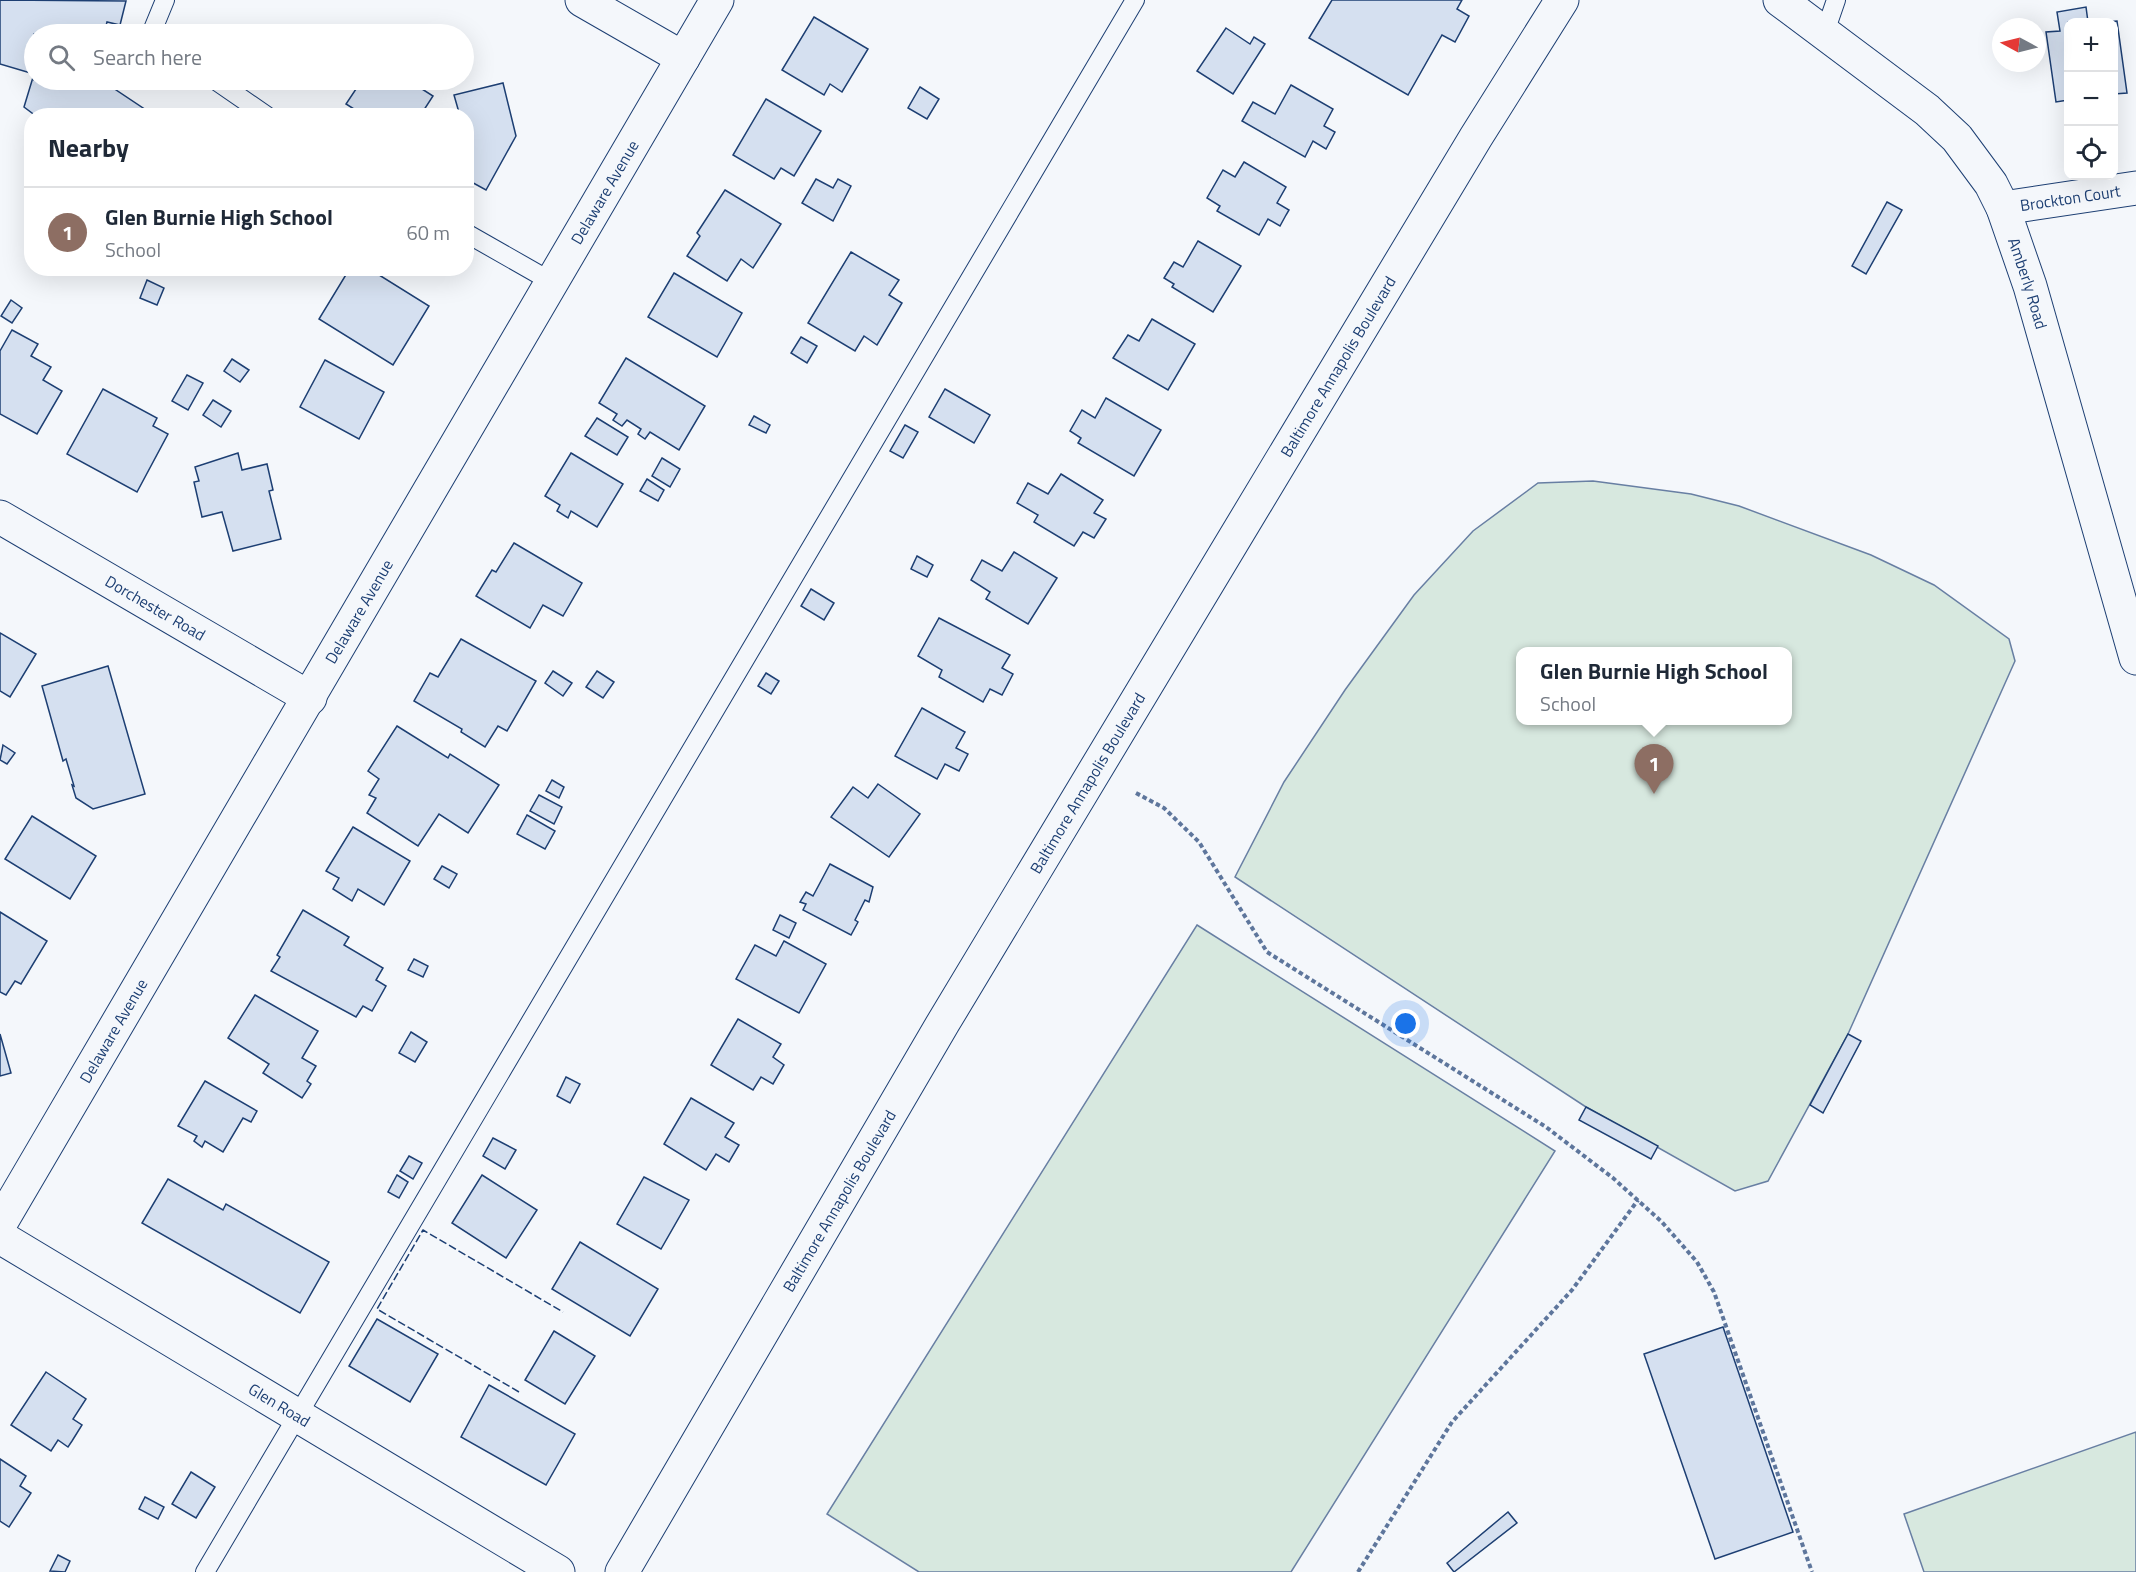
<!DOCTYPE html>
<meta charset="utf-8">
<style>
body{margin:0;font-family:"Titillium Web",sans-serif;background:#f2f2f3;color:#1f2937}
.controls{position:absolute;right:18px;top:18px;display:grid;overflow:hidden;border-radius:12px;box-shadow:0 6px 24px #0002}
.controls button{width:54px;height:54px;display:grid;place-items:center;padding:0;border:0;border-bottom:2px solid #e0e1e3;background:#fff;color:#1f2937;font:30px sans-serif}
.compass{position:absolute;left:1992px;top:18px;width:54px;height:54px;border-radius:50%;background:#fff;box-shadow:0 6px 24px #0002;rotate:277deg}
.you{position:absolute;left:1406px;top:1024px;width:21px;height:21px;margin:-15px;border:4px solid #fff;border-radius:50%;background:#1a73e8;box-shadow:0 0 0 9px #1a73e833}
.badge{display:grid;place-items:center;width:39px;height:39px;border-radius:50%;background:#c62828;color:#fff;font-size:20px;font-weight:700}
.pin{position:absolute;translate:-50% -50px;filter:drop-shadow(0 2px 3px #0008)}
.pin::after{content:'';position:absolute;top:32px;width:21px;height:18px;background:inherit;clip-path:polygon(0 0,100% 0,50% 100%)}
.popup{position:absolute;left:1516px;top:647px;width:276px;height:78px;box-sizing:border-box;display:grid;place-content:center;border-radius:12px;background:#fff;filter:drop-shadow(0 2px 4px #0005);font-size:20px;white-space:nowrap;color:#747a83}
.popup b{font-size:22px;color:#1f2937}
.popup::after{content:'';position:absolute;left:50%;top:100%;margin-left:-12px;border:12px solid transparent;border-top-color:#fff}
.list{margin:0;padding:0;list-style:none}
h2{display:flex;justify-content:space-between;align-items:center;height:78px;margin:0;padding:0 24px;font-size:26px}
h2 small{font-size:20px;font-weight:400;color:#747a83}
.list li{display:grid;grid-template-columns:39px 1fr auto;gap:18px;align-items:center;box-sizing:border-box;height:90px;padding:0 24px;border-top:2px solid #e0e1e3}
.list b{display:block;font-size:22px;white-space:nowrap}
.list p{margin:0;font-size:20px;white-space:nowrap;color:#747a83}
.list em{font-size:20px;font-style:normal;color:#747a83}
.icon{flex:none;width:33px;height:33px;fill:none;stroke:currentColor;stroke-width:2;stroke-linecap:round;stroke-linejoin:round}
.map{position:relative;flex:none;width:2136px;height:1572px;overflow:hidden}
.search{position:absolute;background:#fff;box-shadow:0 6px 24px #0002;left:24px;top:24px;width:450px;height:66px;display:flex;align-items:center;gap:15px;box-sizing:border-box;padding:0 21px;border-radius:33px;color:#747a83;font-size:22px}
.panel{position:absolute;background:#fff;box-shadow:0 6px 24px #0002;left:24px;top:108px;width:450px;height:168px;border-radius:24px}
.map>svg:first-child{display:block}
</style>
<div class="map">
<svg width="2136" height="1572" viewBox="0 0 2136 1572">
<rect width="100%" height="100%" fill="#f4f7fb"/>
<g fill="#d7e8df" stroke="#687fa3" stroke-width="1.5" fill-rule="evenodd">
<path d="M1593 481 1691 494 1739 506 1871 555 1934 585 2009 639 2015 661 1848 1034 1768 1181 1735 1191 1586 1107 1235 877 1284 782 1345 690 1414 595 1473 531 1538 483ZM1520 652H1788V720H1520Z"/>
<path d="M1197 925 1555 1151 1291 1572H919L827 1514Z"/>
<path d="M2136 1432V1572H1924L1904 1514Z"/>
</g>
<g fill="#d5e0f0" stroke="#1d3f73" stroke-width="1.5">
<path d="M0 0 126 1 120 25 107 22 104 34H34V80H101L155 116H36L24 107 34 74 0 64Z"/>
<path d="M1332 0H1462L1457 9 1469 16 1455 42 1442 35 1408 95 1309 38Z"/>
<path d="M2086 7 2088 22H2068V100L2056 102 2046 32 2060 31 2057 12Z"/>
<path d="M814 17 868 49 842 92 830 84 824 95 782 70Z"/>
<path d="M2117 21 2127 93 2114 94V22H2104Z"/>
<path d="M1226 28 1250 44 1254 37 1265 44 1233 94 1197 71Z"/>
<path d="M362 80H408L433 96 420 116H365L346 104Z"/>
<path d="M503 83 516 136 486 190 466 179V116H460L454 95Z"/>
<path d="M1291 85 1333 109 1324 126 1335 132 1326 149 1313 141 1305 157 1242 121 1253 102 1275 114Z"/>
<path d="M920 87 939 99 927 119 908 108Z"/>
<path d="M766 99 821 131 794 176 781 168 774 179 733 155Z"/>
<path d="M1244 162 1286 187 1277 203 1289 210 1286 215 1280 226 1268 219 1259 235 1217 211 1220 206 1207 198 1223 170 1235 177Z"/>
<path d="M816 179 833 188 838 179 851 186 833 221 802 203Z"/>
<path d="M725 190 781 224 753 268 741 259 727 281 687 256 700 236 697 233Z"/>
<path d="M1887 202 1902 210 1866 274 1852 266Z"/>
<path d="M1198 241 1241 266 1213 312 1172 287 1174 284 1164 278 1174 262 1183 267Z"/>
<path d="M851 252 899 280 889 295 902 303 877 345 864 336 855 351 808 323Z"/>
<path d="M350 268H368L429 306 393 365 319 319Z"/>
<path d="M674 273 742 313 717 357 648 317Z"/>
<path d="M147 280 164 288 157 305 140 298Z"/>
<path d="M11 300 22 308 12 323 1 316Z"/>
<path d="M1152 319 1195 344 1168 390 1113 358 1128 335 1139 341Z"/>
<path d="M12 330 38 344 31 356 51 367 43 380 62 391 37 434 0 414V351Z"/>
<path d="M801 337 817 346 807 363 791 353Z"/>
<path d="M626 358 705 406 679 450 650 432 645 439 638 434 641 429 627 420 622 426 613 420 617 414 599 403Z"/>
<path d="M232 359 249 370 240 382 224 371Z"/>
<path d="M325 360 384 392 359 439 300 407Z"/>
<path d="M187 375 203 383 188 410 172 401Z"/>
<path d="M103 389 157 418 153 426 168 434 137 492 67 454Z"/>
<path d="M945 389 990 415 974 443 929 417Z"/>
<path d="M1106 398 1161 430 1134 476 1078 443 1081 438 1070 431 1082 410 1095 418Z"/>
<path d="M213 400 231 411 221 427 203 415Z"/>
<path d="M754 416 770 425 766 433 749 425Z"/>
<path d="M597 418 628 437 617 455 585 436Z"/>
<path d="M905 425 918 432 903 458 890 451Z"/>
<path d="M238 453 242 470 267 464 273 490 269 491 281 539 233 551 222 512 202 517 194 482 199 481 195 467Z"/>
<path d="M571 453 623 484 597 527 571 511 568 518 557 511 560 505 545 496Z"/>
<path d="M662 458 680 469 670 487 652 476Z"/>
<path d="M1061 474 1103 500 1094 513 1106 519 1094 538 1083 532 1074 546 1034 522 1038 515 1017 503 1028 483 1048 494Z"/>
<path d="M647 479 664 490 658 501 640 491Z"/>
<path d="M514 543 582 583 563 616 543 605 530 628 476 596 492 570 496 572Z"/>
<path d="M1014 552 1057 578 1028 624 986 599 990 592 971 580 982 560 1002 571Z"/>
<path d="M917 556 933 565 927 577 911 569Z"/>
<path d="M811 589 834 603 824 620 801 606Z"/>
<path d="M939 618 1010 655 1002 668 1013 674 1002 695 990 689 983 702 939 677 942 670 918 656Z"/>
<path d="M0 633 36 654 10 697 0 691Z"/>
<path d="M461 639 536 681 507 731 498 726 485 747 461 732 462 729 414 701 430 673 438 677Z"/>
<path d="M108 666 145 794 93 809 76 798 72 785 74 786 66 759 63 761 42 686Z"/>
<path d="M553 671 572 683 563 696 545 683Z"/>
<path d="M597 671 614 682 603 698 586 687Z"/>
<path d="M766 673 779 681 771 694 758 686Z"/>
<path d="M922 708 965 732 956 748 968 754 959 771 945 764 937 779 895 756Z"/>
<path d="M397 726 448 758 450 754 499 785 468 833 439 814 418 846 367 813 376 798 369 795 379 779 368 771Z"/>
<path d="M3 745 15 753 7 764 0 760Z"/>
<path d="M552 780 564 787 559 798 546 791Z"/>
<path d="M878 784 920 814 889 857 831 817 853 787 868 798Z"/>
<path d="M539 795 562 807 554 824 530 811Z"/>
<path d="M527 815 555 831 545 849 517 834Z"/>
<path d="M32 816 96 856 70 899 5 859Z"/>
<path d="M353 827 410 861 384 905 358 889 352 901 333 889 339 878 326 871Z"/>
<path d="M830 864 873 887 869 902 865 900 855 920 858 922 851 935 803 910 806 904 800 902 806 892 813 896Z"/>
<path d="M442 866 457 874 449 888 434 879Z"/>
<path d="M303 910 349 937 344 945 383 968 376 980 386 986 372 1011 363 1006 356 1017 271 971 280 957 277 955Z"/>
<path d="M0 912 47 941 21 984 15 981 6 995 0 992Z"/>
<path d="M780 915 796 923 789 938 773 930Z"/>
<path d="M784 941 826 964 799 1013 736 979 755 945 776 956Z"/>
<path d="M414 959 428 966 423 977 408 970Z"/>
<path d="M255 995 318 1031 302 1058 316 1066 307 1081 311 1084 302 1098 263 1073 269 1064 228 1038Z"/>
<path d="M738 1019 781 1044 773 1057 784 1065 773 1084 761 1077 753 1090 711 1065Z"/>
<path d="M411 1032 427 1042 415 1062 399 1053Z"/>
<path d="M0 1034 11 1073 0 1076Z"/>
<path d="M1848 1034 1861 1041 1823 1113 1810 1105Z"/>
<path d="M566 1077 580 1084 570 1103 557 1096Z"/>
<path d="M205 1081 257 1111 251 1122 243 1118 223 1152 205 1141 202 1147 194 1141 197 1136 178 1126Z"/>
<path d="M691 1098 734 1123 725 1137 739 1145 729 1162 716 1154 706 1170 664 1144Z"/>
<path d="M1586 1107 1658 1146 1651 1159 1579 1120Z"/>
<path d="M493 1138 516 1150 505 1169 483 1156Z"/>
<path d="M409 1156 422 1163 413 1179 400 1171Z"/>
<path d="M397 1175 408 1182 399 1198 388 1192Z"/>
<path d="M482 1175 537 1210 506 1258 452 1223Z"/>
<path d="M644 1177 689 1200 661 1249 617 1224Z"/>
<path d="M168 1179 223 1210 226 1204 329 1262 300 1313 142 1223Z"/>
<path d="M580 1242 658 1289 630 1336 552 1289Z"/>
<path d="M377 1319 438 1354 410 1402 349 1366Z"/>
<path d="M1723 1327 1793 1532 1715 1559 1644 1354Z"/>
<path d="M554 1331 595 1356 565 1404 525 1380Z"/>
<path d="M46 1372 86 1399 73 1419 82 1425 72 1441 68 1447 58 1440 51 1451 11 1425Z"/>
<path d="M489 1385 575 1434 546 1485 461 1437Z"/>
<path d="M0 1459 26 1476 20 1486 31 1493 9 1527 0 1521Z"/>
<path d="M191 1472 215 1487 196 1518 172 1504Z"/>
<path d="M145 1497 164 1507 158 1519 139 1509Z"/>
<path d="M1508 1512 1517 1523 1454 1572 1447 1563Z"/>
<path d="M58 1555 70 1561 65 1572 50 1571Z"/>
</g>
<g fill="none" stroke-linecap="round" stroke-linejoin="round">
<g stroke="#1d3f73" stroke-width="20">
<g id="lane">
<path d="M1825 32 1836 0"/>
<path d="M151 34 165 0"/>
<path d="M215 80 267 116"/>
<path d="M466 233 552 282"/>
<path d="M205 1572 1135 0"/>
</g>
</g>
<g stroke="#1d3f73" stroke-width="35">
<g id="street">
<path d="M582 0 683 58"/>
<path id="s1" d="M1780 0 1927 110 1957 138 1991 184 2003 208 2030 286 2136 658"/>
<path id="s2" d="M2003 208 2136 188"/>
<path id="s3" d="M0 517 310 698"/>
<path id="s4" d="M0 1224 717 0"/>
<path id="s5" d="M0 1237 558 1572"/>
</g>
</g>
<g stroke="#1d3f73" stroke-width="35">
<g id="secondary">
<path id="s6" d="M622 1572 943 1023 1476 137 1562 0"/>
</g>
</g>
<g stroke="#5e769c" stroke-width="4" stroke-dasharray="4.5 3" stroke-linecap="butt">
<path d="M1136 793 1164 808 1199 842 1267 952 1546 1127 1613 1178 1661 1221 1697 1262 1714 1292 1812 1572"/>
<path d="M1358 1572 1452 1422 1572 1290 1638 1200"/>
</g>
<use href="#lane" stroke="#f4f7fb" stroke-width="18"/>
<use href="#street" stroke="#f4f7fb" stroke-width="33"/>
<use href="#secondary" stroke="#f4f7fb" stroke-width="33"/>
<path stroke="#1d3f73" stroke-width="1.5" stroke-dasharray="8 3" stroke-linecap="butt" d="M519 1392 377 1309 423 1230 563 1312"/>
</g>
<g text-anchor="middle" dominant-baseline="central" stroke-width="4.5" stroke-linejoin="round" paint-order="stroke">
<g font-size="16" fill="#1d3f73" stroke="#f4f7fb">
<text stroke="none"><textPath href="#s4" startOffset="1196">Delaware Avenue</textPath></text>
<text stroke="none"><textPath href="#s2" startOffset="68">Brockton Court</textPath></text>
<text stroke="none"><textPath href="#s1" startOffset="388">Amberly Road</textPath></text>
<text stroke="none"><textPath href="#s6" startOffset="1402">Baltimore Annapolis Boulevard</textPath></text>
<text stroke="none"><textPath href="#s3" startOffset="180">Dorchester Road</textPath></text>
<text stroke="none"><textPath href="#s4" startOffset="710">Delaware Avenue</textPath></text>
<text stroke="none"><textPath href="#s6" startOffset="916">Baltimore Annapolis Boulevard</textPath></text>
<text stroke="none"><textPath href="#s4" startOffset="224">Delaware Avenue</textPath></text>
<text stroke="none"><textPath href="#s6" startOffset="430">Baltimore Annapolis Boulevard</textPath></text>
<text stroke="none"><textPath href="#s5" startOffset="326">Glen Road</textPath></text>
</g>
</g>
</svg>
<div class="controls">
<button>+</button>
<button>−</button>
<button><svg class="icon" aria-label="locate" viewBox="0 0 24 24"><circle cx="12" cy="12" r="6"/><path d="M12 2v4M12 18v4M2 12h4M18 12h4"/></svg></button>
</div>
<svg class="compass" viewBox="-18 -18 36 36"><path d="M0-13l5 13h-10z" fill="#e53935"/><path d="M0 13l5-13h-10z" fill="#747a83"/></svg>
<div class="you"></div>
<div class="pin badge" style="left:1654px;top:794px;background:#8d6e63">1</div>
<div class="popup"><b>Glen Burnie High School</b>School</div>
<div class="search"><svg class="icon" aria-label="search" viewBox="0 0 24 24"><circle cx="10" cy="10" r="6"/><path d="M15 15l6 6"/></svg>Search here</div>
<section class="panel">
<h2>Nearby<small></small></h2>
<ul class="list">
<li><span class="badge" style="background:#8d6e63">1</span><div><b>Glen Burnie High School</b><p>School</p></div><em>60 m</em></li>
</ul>
</section>
</div>
